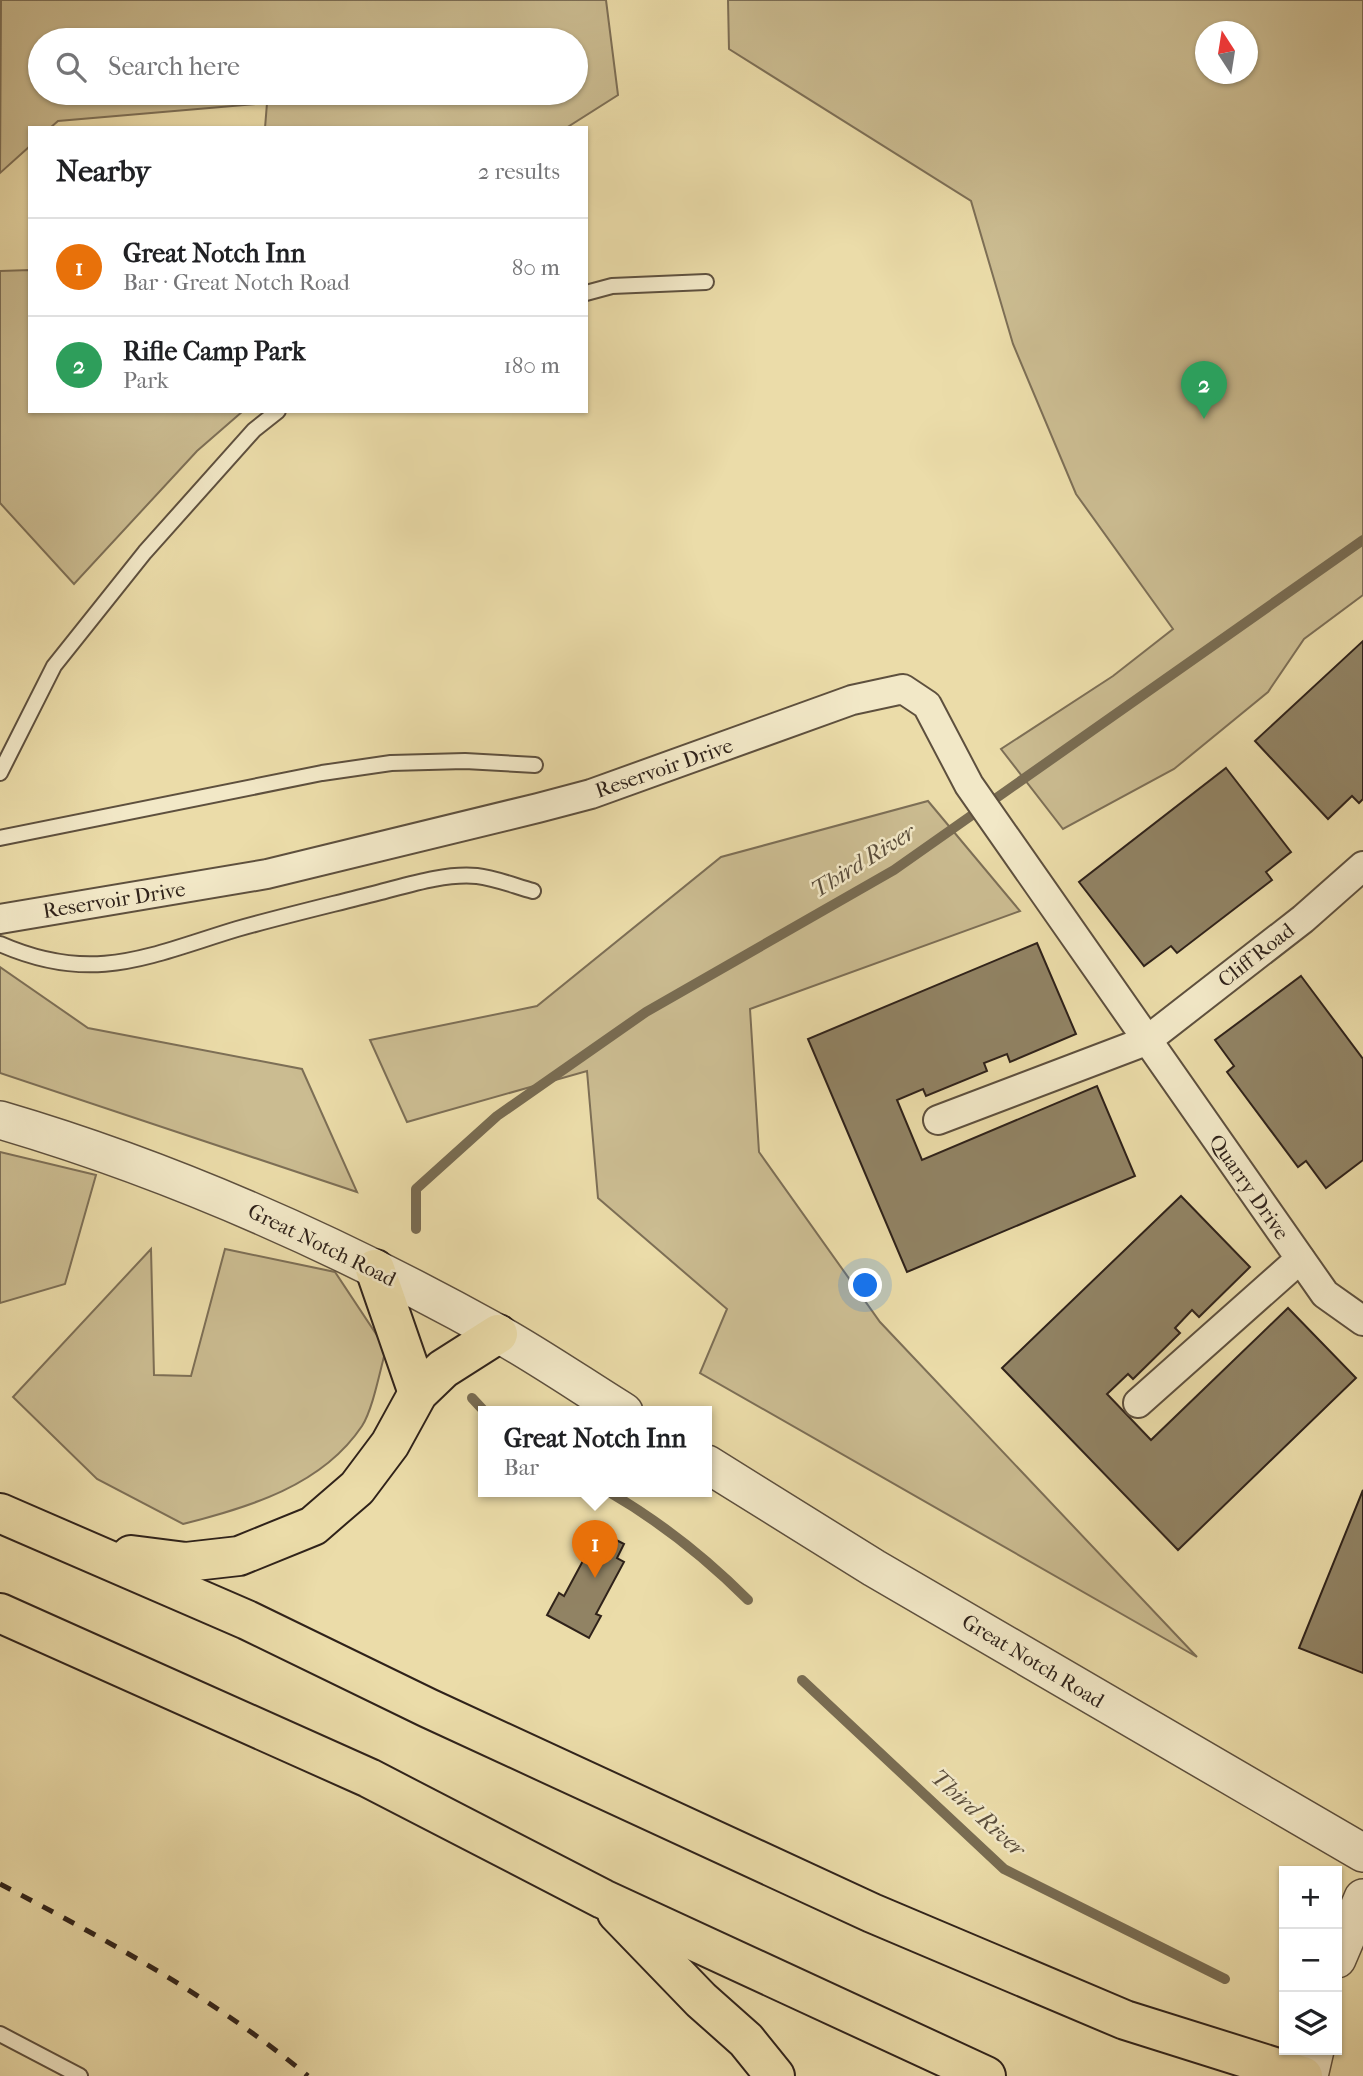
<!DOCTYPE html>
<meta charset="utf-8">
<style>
body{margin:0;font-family:"IM FELL French Canon",serif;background:#f2f2f2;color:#202124}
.controls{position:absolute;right:21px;bottom:21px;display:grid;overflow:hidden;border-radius:0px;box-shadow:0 2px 5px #0004}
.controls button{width:63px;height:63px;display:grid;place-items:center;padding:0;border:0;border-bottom:2px solid #e0e0e0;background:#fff;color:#202124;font:35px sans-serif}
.compass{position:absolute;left:1195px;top:21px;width:63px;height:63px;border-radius:50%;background:#fff;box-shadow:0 2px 5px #0004;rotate:348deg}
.you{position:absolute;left:866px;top:1286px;width:24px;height:24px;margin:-18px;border:5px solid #fff;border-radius:50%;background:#1a73e8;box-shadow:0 0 0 10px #1a73e833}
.badge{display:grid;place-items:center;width:46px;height:46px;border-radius:50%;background:#8f2418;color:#fff;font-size:23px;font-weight:700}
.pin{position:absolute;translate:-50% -58px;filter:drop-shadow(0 2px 4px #0008)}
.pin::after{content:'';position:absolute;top:37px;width:24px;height:21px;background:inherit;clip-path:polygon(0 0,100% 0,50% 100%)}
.popup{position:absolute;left:478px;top:1406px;width:234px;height:91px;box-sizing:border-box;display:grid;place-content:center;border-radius:0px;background:#fff;filter:drop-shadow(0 2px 5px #0005);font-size:23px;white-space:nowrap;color:#757577}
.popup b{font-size:26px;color:#202124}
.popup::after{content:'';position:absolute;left:50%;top:100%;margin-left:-14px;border:14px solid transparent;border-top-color:#fff}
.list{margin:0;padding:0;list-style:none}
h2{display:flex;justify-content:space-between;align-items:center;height:91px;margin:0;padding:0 28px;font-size:30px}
h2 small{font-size:23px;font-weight:400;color:#757577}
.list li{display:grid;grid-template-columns:46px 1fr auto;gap:21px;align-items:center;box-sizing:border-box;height:98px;padding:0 28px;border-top:2px solid #e0e0e0}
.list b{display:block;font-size:26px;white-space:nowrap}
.list p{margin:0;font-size:23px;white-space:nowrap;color:#757577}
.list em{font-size:23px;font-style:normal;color:#757577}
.icon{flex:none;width:38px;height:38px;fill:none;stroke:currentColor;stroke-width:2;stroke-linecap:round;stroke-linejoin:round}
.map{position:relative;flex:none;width:1363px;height:2076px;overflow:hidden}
.search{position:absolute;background:#fff;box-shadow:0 2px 5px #0004;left:28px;top:28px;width:560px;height:77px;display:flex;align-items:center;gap:18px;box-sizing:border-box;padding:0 24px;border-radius:38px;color:#757577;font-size:26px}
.panel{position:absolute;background:#fff;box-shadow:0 2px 5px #0004;left:28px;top:126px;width:560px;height:287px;border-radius:0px}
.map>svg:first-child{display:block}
</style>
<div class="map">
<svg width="1363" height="2076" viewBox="0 0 1363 2076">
<rect width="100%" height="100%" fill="#ebdca9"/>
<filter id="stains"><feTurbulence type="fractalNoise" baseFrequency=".00286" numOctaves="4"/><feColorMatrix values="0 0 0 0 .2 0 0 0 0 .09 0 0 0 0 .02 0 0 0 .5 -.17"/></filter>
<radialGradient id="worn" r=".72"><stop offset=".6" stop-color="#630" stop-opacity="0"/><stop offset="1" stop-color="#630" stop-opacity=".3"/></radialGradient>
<g fill="#cbbc91" stroke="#7d6f56" stroke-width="2" fill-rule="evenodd">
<path d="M1 0H606L618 95 566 128H265L267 103 58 121 50 128H30V146L0 173ZM576 40V93H40V40Z"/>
<path d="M728 0H1363V595L1304 639 1268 692 1174 769 1063 829 1001 749 1113 676 1173 629 1076 494 1013 344 971 201 729 49ZM1206 32H1248V74H1206Z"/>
<path d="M30 270V411H243L197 451 74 584 0 503V271Z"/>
<path d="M928 801 1020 911 750 1009 759 1152 880 1322 1197 1657 700 1373 727 1309 598 1198 587 1071 407 1122 370 1040 537 1006 721 857Z"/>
<path d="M0 967 88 1028 302 1069 357 1192 0 1073Z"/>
<path d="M0 1152 96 1175 65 1284 0 1303Z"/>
<path d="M151 1249 154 1375 191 1376 225 1249 335 1272 386 1349C380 1370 373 1409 362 1426 322 1486 249 1507 183 1524L97 1479 13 1397Z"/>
</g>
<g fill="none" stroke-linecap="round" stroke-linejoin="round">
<g stroke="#796c52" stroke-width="10">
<path d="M416 1229V1189L497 1116 646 1012 894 870 1363 540"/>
<path d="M472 1398 485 1412"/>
<path d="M609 1492C659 1521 707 1559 748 1600"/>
<path d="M802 1680 1004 1869 1225 1979"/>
</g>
</g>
<g fill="#918364" stroke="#2f221a" stroke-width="2">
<path d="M1363 641V799L1359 803 1352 796 1328 819 1255 741Z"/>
<path d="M1226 768 1291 852 1266 872 1272 880 1177 953 1171 946 1144 966 1079 882Z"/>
<path d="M1037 943 1076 1034 1010 1062 1007 1054 984 1063 987 1071 926 1096 923 1089 897 1100 922 1160 1097 1086 1135 1176 907 1272 808 1039Z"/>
<path d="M1301 976 1363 1059V1160L1326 1188 1306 1161 1298 1167 1227 1072 1234 1066 1215 1040Z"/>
<path d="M1181 1196 1250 1267 1199 1317 1192 1310 1175 1328 1180 1333 1133 1379 1128 1374 1107 1394 1151 1440 1288 1308 1356 1378 1178 1550 1002 1368Z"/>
<path d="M1363 1490V1673L1299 1648Z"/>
<path d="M599 1531 624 1544 617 1558 624 1562 596 1614 601 1616 589 1638 547 1615 559 1593 564 1596Z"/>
</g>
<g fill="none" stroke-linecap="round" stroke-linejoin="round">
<g stroke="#5e503e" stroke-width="18">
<g id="service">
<path d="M586 293 612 286 706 282"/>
<path d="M0 773 54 666 145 552 254 430 278 411"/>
<path d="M0 838 322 773 391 763 465 761 535 765"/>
<path d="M0 944C93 985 148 956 237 929 283 916 330 905 377 893 408 885 444 873 477 876 495 878 515 886 533 891"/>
<path d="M0 2034 80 2076"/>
</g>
</g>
<g stroke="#5e503e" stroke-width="32">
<g id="minor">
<path d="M0 919 267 874 538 808 591 794 852 700 903 689 927 705 969 785 1325 1294 1363 1321"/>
<path d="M938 1120 1146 1041 1303 919 1363 866"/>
<path d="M1138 1403 1300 1259"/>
</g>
</g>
<g stroke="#5e503e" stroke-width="40">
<g id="tertiary">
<path d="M0 1120C174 1171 339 1245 497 1333 540 1357 582 1386 624 1412"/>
<path d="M707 1464 874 1568 1363 1853"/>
<path d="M1337 1959 1363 1898"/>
<path d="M1309 2076 1315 2050"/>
</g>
</g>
<g stroke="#2f221a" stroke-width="42">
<g id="trunk">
<path d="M375 1269 418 1393"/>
<path d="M0 1513 247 1620 428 1708 872 1913 1125 2020 1303 2076"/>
<path d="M131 1555 186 1562 239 1556 313 1526 357 1488 390 1444 418 1393 443 1369 498 1334"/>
<path d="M0 1613 369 1778 603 1899 986 2076"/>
<path d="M617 1913 701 2000 746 2040 775 2076"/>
</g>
</g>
<use href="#service" stroke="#f2e8c7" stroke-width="14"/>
<use href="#minor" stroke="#f2e8c7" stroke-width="28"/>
<use href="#tertiary" stroke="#f2e8c7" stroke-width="37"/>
<use href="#trunk" stroke="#ebdca9" stroke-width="38"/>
<path stroke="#2f221a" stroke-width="5" stroke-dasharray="12 12" stroke-linecap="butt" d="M0 1884C107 1940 214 1998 308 2076"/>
</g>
<g text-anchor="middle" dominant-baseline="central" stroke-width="5" stroke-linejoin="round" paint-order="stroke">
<g font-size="21" fill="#2f221a" stroke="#f2e8c7">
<text transform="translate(664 768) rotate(-19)">Reservoir Drive</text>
<text transform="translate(114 900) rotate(-9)">Reservoir Drive</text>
<text transform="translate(1256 955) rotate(-38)">Cliff Road</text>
<text transform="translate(1249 1187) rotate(55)">Quarry Drive</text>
<text transform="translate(322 1245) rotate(26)">Great Notch Road</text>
<text transform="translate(1033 1661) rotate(31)">Great Notch Road</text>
</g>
<g font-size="23" font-style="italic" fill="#5a4d3b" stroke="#f2e8c7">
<text transform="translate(863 861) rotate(-32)">Third River</text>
<text transform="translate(978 1813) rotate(42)">Third River</text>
</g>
</g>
<rect width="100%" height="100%" filter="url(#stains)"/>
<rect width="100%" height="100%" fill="url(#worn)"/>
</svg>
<div class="controls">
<button>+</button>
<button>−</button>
<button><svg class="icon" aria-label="layers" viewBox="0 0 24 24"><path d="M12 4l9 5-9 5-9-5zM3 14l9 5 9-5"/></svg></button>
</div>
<svg class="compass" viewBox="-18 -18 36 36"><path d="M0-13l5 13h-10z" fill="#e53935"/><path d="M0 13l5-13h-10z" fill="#757577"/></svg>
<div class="you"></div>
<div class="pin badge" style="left:595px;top:1578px;background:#e8710a">1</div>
<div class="popup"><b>Great Notch Inn</b>Bar</div>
<div class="pin badge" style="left:1204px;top:419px;background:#2e9e5b">2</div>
<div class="search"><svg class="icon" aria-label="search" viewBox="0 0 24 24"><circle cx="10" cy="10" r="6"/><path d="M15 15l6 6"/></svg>Search here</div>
<section class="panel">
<h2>Nearby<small>2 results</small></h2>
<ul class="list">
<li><span class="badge" style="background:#e8710a">1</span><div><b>Great Notch Inn</b><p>Bar · Great Notch Road</p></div><em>80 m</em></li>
<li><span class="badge" style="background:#2e9e5b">2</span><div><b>Rifle Camp Park</b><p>Park</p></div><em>180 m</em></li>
</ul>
</section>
</div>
